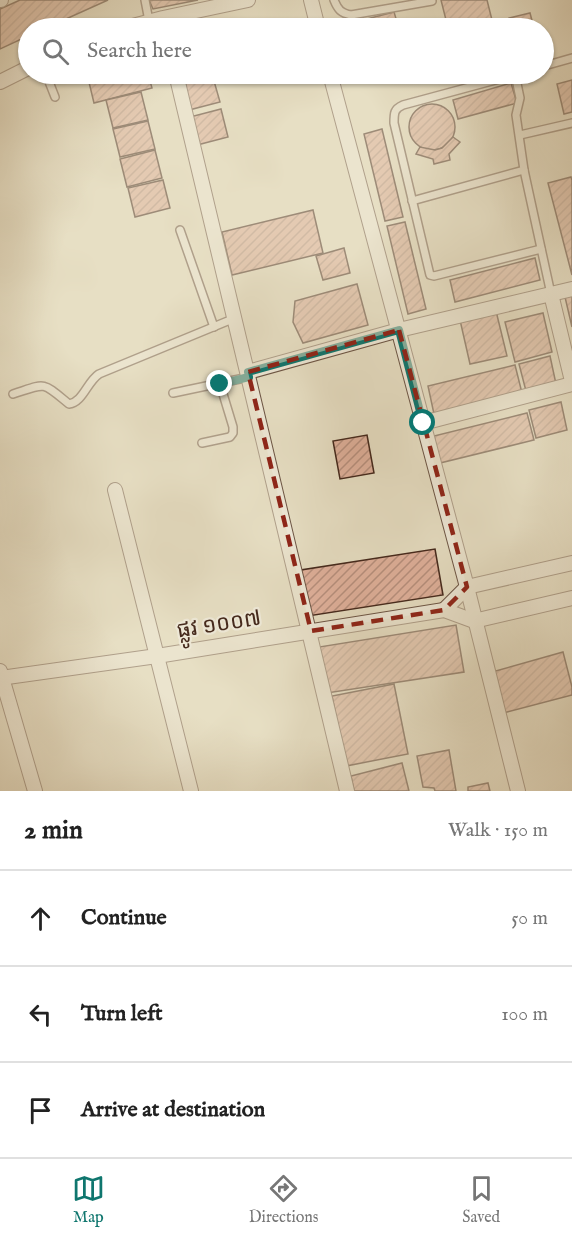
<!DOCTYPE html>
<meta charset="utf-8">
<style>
body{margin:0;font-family:"IM FELL English","Noto Sans Khmer",serif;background:#f2f2f2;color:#222}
.stop{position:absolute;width:18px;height:18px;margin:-14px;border:4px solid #0f766e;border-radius:50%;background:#fff}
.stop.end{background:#0f766e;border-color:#fff;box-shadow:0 2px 6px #0008}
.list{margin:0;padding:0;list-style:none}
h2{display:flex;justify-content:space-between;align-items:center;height:78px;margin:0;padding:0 24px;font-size:26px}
h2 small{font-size:20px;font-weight:400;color:#767676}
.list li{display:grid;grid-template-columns:39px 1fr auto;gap:18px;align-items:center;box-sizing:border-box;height:96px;padding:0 24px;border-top:2px solid #e0e0e0}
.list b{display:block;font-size:22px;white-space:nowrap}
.list em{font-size:20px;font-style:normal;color:#767676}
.icon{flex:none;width:33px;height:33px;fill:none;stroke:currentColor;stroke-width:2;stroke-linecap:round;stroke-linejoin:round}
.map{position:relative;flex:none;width:572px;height:791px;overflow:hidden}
.search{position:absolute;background:#fff;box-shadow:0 2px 4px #0004;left:18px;right:18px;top:18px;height:66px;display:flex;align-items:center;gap:15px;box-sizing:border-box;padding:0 21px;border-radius:33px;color:#767676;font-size:22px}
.sheet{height:366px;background:#fff}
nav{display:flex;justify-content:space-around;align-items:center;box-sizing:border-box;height:84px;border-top:2px solid #e0e0e0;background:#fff;font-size:16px;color:#767676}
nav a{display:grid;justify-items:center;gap:3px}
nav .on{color:#0f766e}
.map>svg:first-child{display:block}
</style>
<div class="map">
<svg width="572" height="791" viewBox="0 0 572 791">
<defs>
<pattern id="building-hatch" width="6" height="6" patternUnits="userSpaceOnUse" patternTransform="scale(1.5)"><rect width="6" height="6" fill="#e0b19c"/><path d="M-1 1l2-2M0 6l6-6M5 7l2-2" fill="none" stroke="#b7907e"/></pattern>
</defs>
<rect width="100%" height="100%" fill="#e7dfc4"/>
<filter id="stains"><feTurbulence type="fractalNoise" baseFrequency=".00333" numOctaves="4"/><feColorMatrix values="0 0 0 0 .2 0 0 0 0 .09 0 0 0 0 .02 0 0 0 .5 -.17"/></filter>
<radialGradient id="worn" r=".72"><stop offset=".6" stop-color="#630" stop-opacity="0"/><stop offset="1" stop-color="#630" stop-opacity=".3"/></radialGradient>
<g fill="url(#building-hatch)" stroke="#44281c" stroke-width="1.5">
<path d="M20 0H108L46 28H28V36L0 49V9Z"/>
<path d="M149 0H198L153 9Z"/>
<path d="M441 0H487L494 28H448Z"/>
<path d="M394 12 397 22 372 28H332Z"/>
<path d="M530 13 534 28H511L509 18Z"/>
<path d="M232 19 234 28H192Z"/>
<path d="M87 74H148L152 88 94 103Z"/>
<path d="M179 74H204L180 80Z"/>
<path d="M212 74 220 102 189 110 181 82Z"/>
<path d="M348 74H378L351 81Z"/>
<path d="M572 80V112L564 114 557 84Z"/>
<path d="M511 83 517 103 458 119 453 100Z"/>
<path d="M141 92 148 120 113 128 106 100Z"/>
<circle cx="432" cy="127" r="23"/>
<path d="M221 109 228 137 197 145 190 117Z"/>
<path d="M148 121 155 149 120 157 113 129Z"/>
<path d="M382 129 403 217 385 221 364 134Z"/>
<path d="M453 137 460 142 449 154 450 160 434 164 433 159 416 154 420 147 435 150 442 148Z"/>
<path d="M155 150 162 178 127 187 120 159Z"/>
<path d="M571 177 572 180V275L548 183Z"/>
<path d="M163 180 170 208 135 217 128 188Z"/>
<path d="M313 210 323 253 232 275 222 232Z"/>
<path d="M405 222 426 309 408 314 387 226Z"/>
<path d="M344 248 350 273 323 280 316 256Z"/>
<path d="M535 258 540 280 455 302 450 280Z"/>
<path d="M357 284 368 325 303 343 293 322 295 301Z"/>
<path d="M572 295V327L565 297Z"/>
<path d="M496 311 507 356 470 364 460 320Z"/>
<path d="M543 313 552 352 515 362 505 322Z"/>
<path d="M550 356 556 384 526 391 519 364Z"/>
<path d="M515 365 522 393 434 414 428 386Z"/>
<path d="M561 402 567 430 536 438 529 410Z"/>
<path d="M527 413 534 440 440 463 434 436Z"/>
<path d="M367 435 374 473 340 479 333 441Z"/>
<path d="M435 549 443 595 308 616 301 570Z"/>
<path d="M456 625 464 672 327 693 319 647Z"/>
<path d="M563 652 572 687V695L503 713 492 672Z"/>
<path d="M394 684 408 754 346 766 332 696Z"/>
<path d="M449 750 456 791H435L434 788 423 787 417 756Z"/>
<path d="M402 763 409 791H354L351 776Z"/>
<path d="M488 783 490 791H468V787Z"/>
</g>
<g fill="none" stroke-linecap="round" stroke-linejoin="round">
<g stroke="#6d5646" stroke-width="10">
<g id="lane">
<path d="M145 0 149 21"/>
<path d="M334 0C338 10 341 13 351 15L432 1"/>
<path d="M544 66 572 58"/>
<path d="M46 74 55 97"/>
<path d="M515 74 520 98 516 115 524 170 551 294"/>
<path d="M518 74 403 105C394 109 394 113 394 123L430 275 434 276 541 249"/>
<path d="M520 135 572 123"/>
<path d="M412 201 524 170"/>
<path d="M180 230 214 327"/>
<path d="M173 393 249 377"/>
<path d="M13 394C47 383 41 381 69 404 83 402 87 382 99 374L235 318"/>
<path d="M202 443 230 437 233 433V427L220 384"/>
</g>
</g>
<g stroke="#6d5646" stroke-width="16">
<g id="street">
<path d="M0 0H1"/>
<path d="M311 0 318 28"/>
<path d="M125 28 163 18 248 0"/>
<path d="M176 74 347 791"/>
<path d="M330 74 467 587 518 791"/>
<path d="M0 82 28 68"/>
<path d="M551 294 572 381"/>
<path d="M248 372 399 330 572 289"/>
<path d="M423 423 572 384"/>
<path d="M115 490 191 791"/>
<path d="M444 610 467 587 572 563"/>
<path d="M0 671 35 791"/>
<path d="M0 678 157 656 444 610 474 621 572 598"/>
</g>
</g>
<use href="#lane" stroke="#efead9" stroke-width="7"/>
<use href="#street" stroke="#efead9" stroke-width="14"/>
</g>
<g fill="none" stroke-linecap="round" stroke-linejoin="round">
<path stroke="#0f766e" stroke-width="8" d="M220 384 249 377 248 372 399 330 423 423"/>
</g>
<path d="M0 0H572V791H0ZM399 330 467 587 444 610 311 631 248 372Z" fill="#e7dfc4" fill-opacity=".55" fill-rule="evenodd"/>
<path fill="none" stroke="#8f2418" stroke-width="4.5" stroke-dasharray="12 8" stroke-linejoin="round" d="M399 330 467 587 444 610 311 631 248 372Z"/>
<g text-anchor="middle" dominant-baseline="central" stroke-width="4.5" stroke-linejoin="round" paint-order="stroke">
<g font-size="22" fill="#44281c" stroke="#efead9">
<text transform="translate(219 625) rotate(-9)">ផ្លូវ ១០០៧</text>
</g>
</g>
<rect width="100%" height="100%" filter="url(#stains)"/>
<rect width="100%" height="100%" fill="url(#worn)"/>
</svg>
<div class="stop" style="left:423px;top:423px"></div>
<div class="stop end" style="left:220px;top:384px"></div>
<div class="search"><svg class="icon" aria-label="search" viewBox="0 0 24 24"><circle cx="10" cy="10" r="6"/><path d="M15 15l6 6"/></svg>Search here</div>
</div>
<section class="sheet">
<h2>2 min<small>Walk · 150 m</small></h2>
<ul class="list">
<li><svg class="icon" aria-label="ahead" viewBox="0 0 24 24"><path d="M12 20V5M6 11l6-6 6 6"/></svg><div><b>Continue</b></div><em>50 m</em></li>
<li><svg class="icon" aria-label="left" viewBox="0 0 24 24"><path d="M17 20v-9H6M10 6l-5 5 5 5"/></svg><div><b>Turn left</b></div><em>100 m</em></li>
<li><svg class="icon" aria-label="arrive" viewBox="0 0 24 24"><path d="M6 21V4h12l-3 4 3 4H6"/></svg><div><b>Arrive at destination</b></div></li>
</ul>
</section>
<nav>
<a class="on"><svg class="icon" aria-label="map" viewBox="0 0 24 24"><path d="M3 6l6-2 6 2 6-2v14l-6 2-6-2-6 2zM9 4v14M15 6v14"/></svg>Map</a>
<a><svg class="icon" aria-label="directions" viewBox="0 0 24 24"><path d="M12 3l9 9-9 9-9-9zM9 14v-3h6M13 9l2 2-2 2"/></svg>Directions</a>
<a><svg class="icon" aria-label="saved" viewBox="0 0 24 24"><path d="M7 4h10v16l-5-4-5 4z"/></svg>Saved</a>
</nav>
